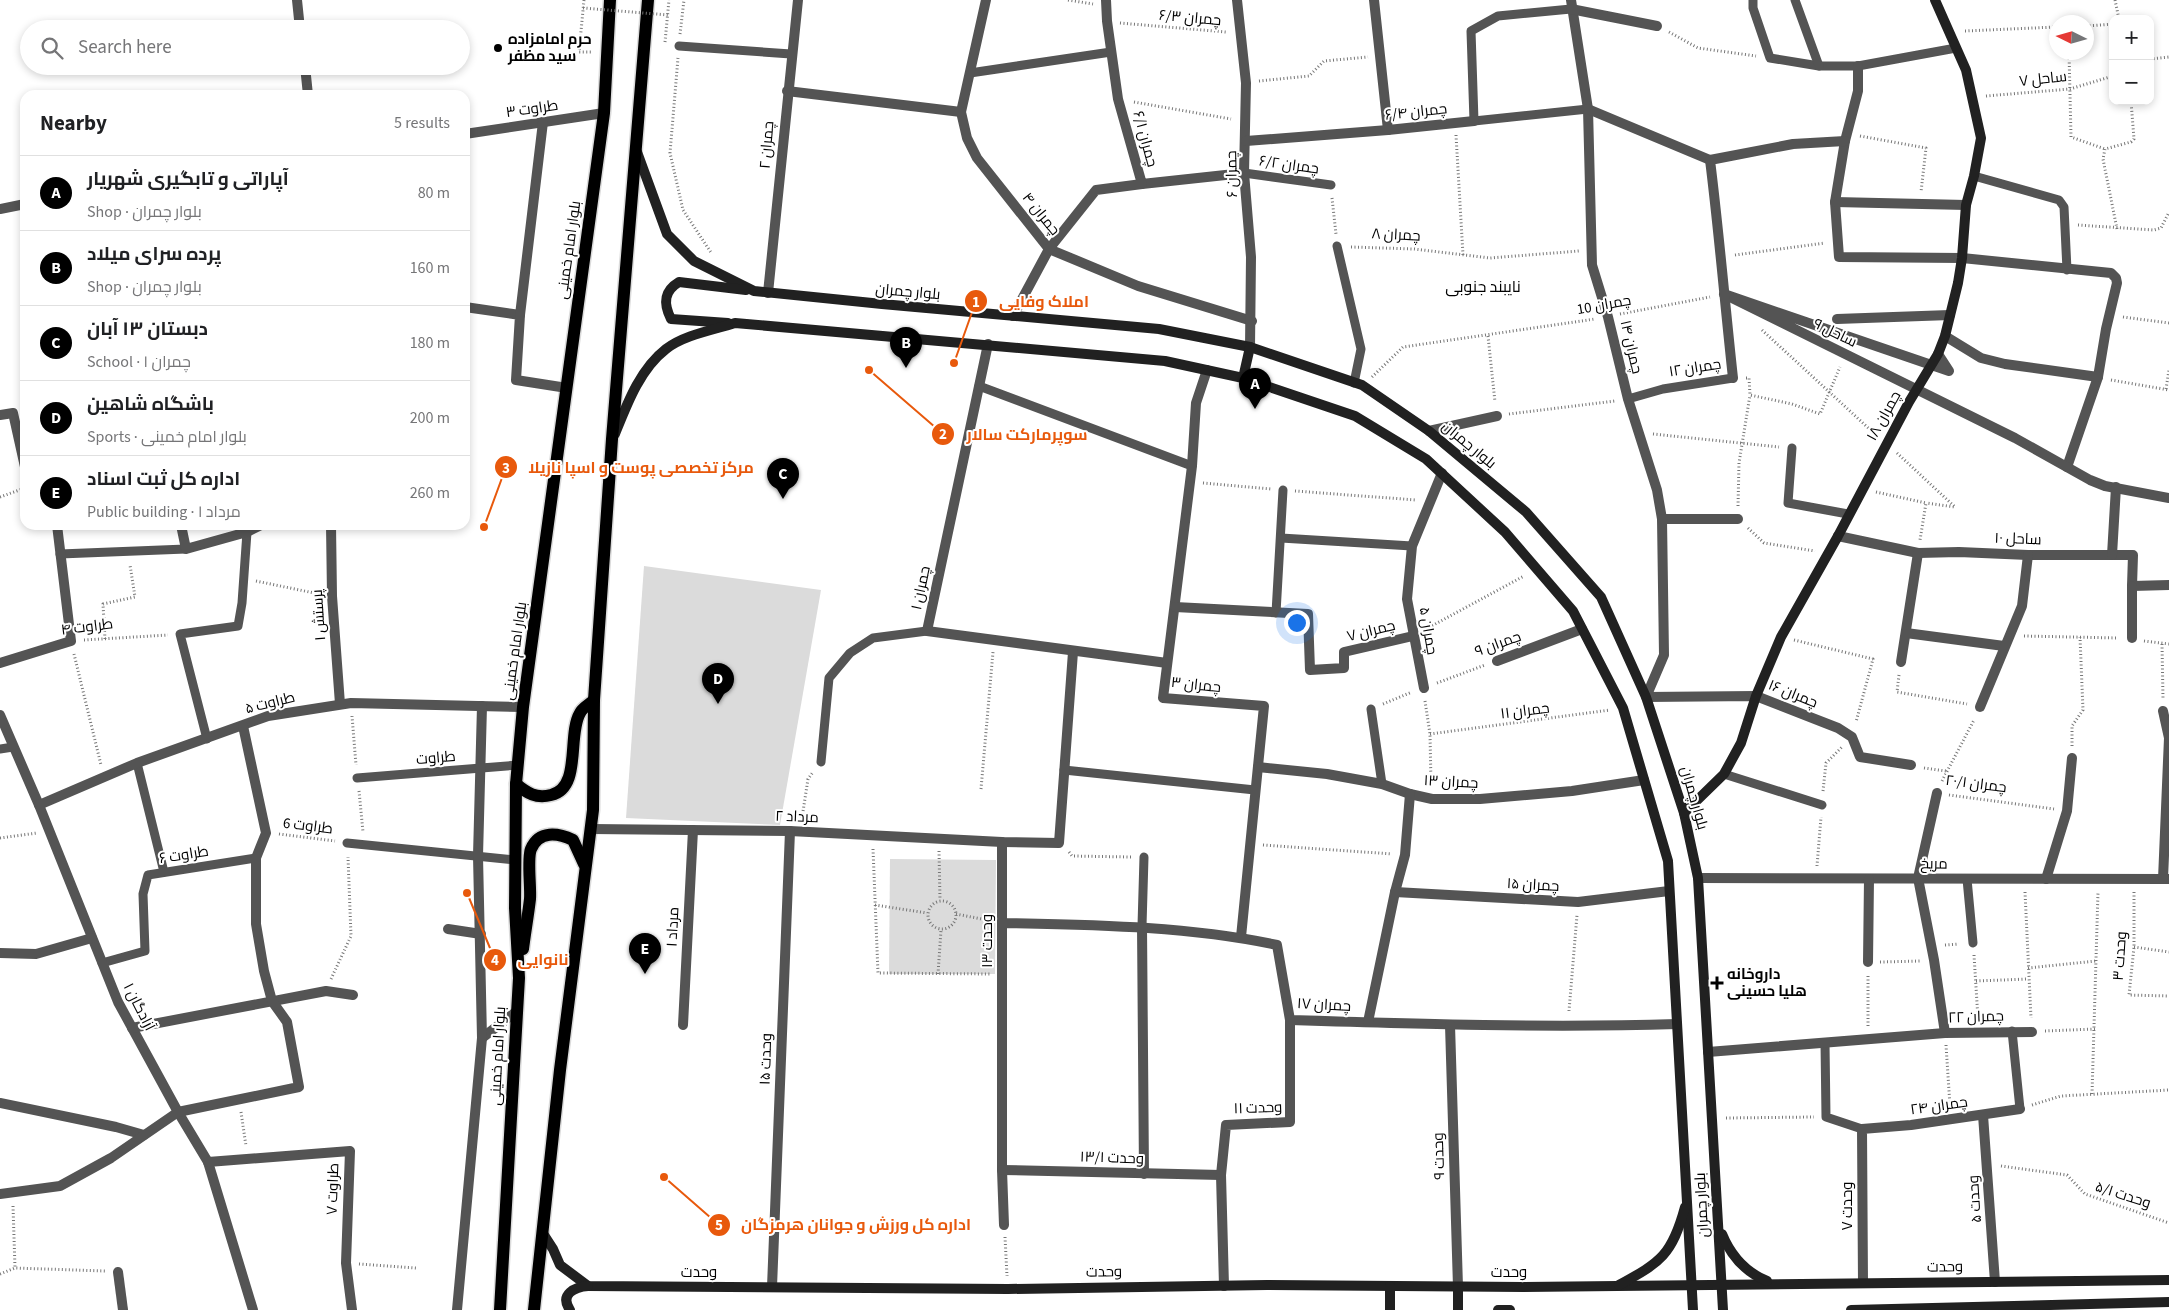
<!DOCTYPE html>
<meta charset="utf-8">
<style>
body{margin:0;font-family:"Source Sans 3",Cairo,sans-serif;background:#f2f2f2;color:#202124}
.controls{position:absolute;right:15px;top:15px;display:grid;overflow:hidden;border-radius:10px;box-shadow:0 2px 8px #0003}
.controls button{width:45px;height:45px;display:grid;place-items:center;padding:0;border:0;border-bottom:1px solid #e0e0e0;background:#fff;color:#202124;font:25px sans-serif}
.compass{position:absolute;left:2049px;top:15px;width:45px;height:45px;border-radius:50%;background:#fff;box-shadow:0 2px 8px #0003;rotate:275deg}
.you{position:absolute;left:1296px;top:622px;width:18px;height:18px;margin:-12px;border:4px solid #fff;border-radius:50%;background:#1a73e8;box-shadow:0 0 0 8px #1a73e833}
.badge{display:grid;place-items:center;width:32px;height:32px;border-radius:50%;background:#000;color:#fff;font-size:16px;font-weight:700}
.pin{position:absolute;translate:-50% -41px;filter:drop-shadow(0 1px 2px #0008)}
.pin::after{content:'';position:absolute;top:26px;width:18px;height:15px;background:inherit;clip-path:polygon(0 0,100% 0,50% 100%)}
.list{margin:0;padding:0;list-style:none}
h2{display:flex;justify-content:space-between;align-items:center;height:65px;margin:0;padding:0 20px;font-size:21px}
h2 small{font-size:16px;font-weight:400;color:#757577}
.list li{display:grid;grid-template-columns:32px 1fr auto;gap:15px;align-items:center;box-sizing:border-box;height:75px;padding:0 20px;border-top:1px solid #e0e0e0}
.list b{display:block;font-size:19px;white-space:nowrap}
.list p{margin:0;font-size:16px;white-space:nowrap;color:#757577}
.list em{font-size:16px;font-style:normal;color:#757577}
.icon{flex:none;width:28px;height:28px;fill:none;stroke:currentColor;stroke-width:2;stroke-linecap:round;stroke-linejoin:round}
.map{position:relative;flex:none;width:2169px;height:1310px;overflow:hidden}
.search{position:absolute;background:#fff;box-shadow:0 2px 8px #0003;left:20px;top:20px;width:450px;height:55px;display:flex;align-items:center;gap:12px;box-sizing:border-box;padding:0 18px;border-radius:28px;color:#757577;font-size:19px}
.panel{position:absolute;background:#fff;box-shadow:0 2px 8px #0003;left:20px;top:90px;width:450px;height:440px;border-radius:15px}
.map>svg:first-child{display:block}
</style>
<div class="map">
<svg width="2169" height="1310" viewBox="0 0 2169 1310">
<rect width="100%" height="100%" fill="#fff"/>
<g fill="#dbdbdb">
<path d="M644 566 821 590 780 825 626 818Z"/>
<path d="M890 859 996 860 995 974H889Z"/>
</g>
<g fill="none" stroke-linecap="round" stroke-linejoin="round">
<g stroke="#dbdbdb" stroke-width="15">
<g id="primary">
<path d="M516 784C527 793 536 799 551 795 582 788 567 735 580 713 582 708 590 704 594 700"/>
<path d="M523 949C525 933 528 916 530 899 531 888 527 858 531 849 539 830 558 833 573 840L584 864"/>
<path d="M500 1310 519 978 515 908 516 784 523 707 604 113 610 0"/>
<path d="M534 1310 560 1070 593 810 594 700 612 439 648 0"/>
</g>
</g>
<g stroke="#767676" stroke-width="3" stroke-dasharray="1 2.5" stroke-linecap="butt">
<path d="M584 0 579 52H592"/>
<path d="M1068 0 1093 4"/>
<path d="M2115 0 2119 19"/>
<path d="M1120 23 1226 32"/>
<path d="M2086 26 2113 24"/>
<path d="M1965 31 2056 27"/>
<path d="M1669 32 1698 48 1756 56"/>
<path d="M680 34 684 0"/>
<path d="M665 42 669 0"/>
<path d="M2069 52 2071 137 2105 149"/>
<path d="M678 58 670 153 683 210 712 254"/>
<path d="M2150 59 2169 57"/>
<path d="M1259 81 1309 76 1324 61 1368 57"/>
<path d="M1986 96 2070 89 2113 76"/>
<path d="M1134 102 1231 119"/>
<path d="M1456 135 1463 255"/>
<path d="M1860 136 1926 148 1921 192"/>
<path d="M1332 198 1336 234"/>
<path d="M2078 225 2154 230 2161 228 2169 212"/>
<path d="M2117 229 2103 159 2105 149 2131 142 2134 139 2131 101"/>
<path d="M1351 247 1414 249 1490 258 1579 251"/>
<path d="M1735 255 1825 243"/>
<path d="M1620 314 1710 297"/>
<path d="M2123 317 2169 323"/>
<path d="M1762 330 1877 436"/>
<path d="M1488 336 1495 402"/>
<path d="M1372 377 1403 347 1595 319"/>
<path d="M1746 378H1749L1750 395 1792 404 1820 414 1840 367"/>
<path d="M2111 380 2169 390"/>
<path d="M2166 389 2169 370"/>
<path d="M1509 414 1615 401"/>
<path d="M1653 434 1779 447"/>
<path d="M1897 453 1955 507 1926 503"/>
<path d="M1203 483 1271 489"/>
<path d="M1295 491 1416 500"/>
<path d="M1876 492 1926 503 1920 540"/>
<path d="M0 497 25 488"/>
<path d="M1738 506 1739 463 1750 395"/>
<path d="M1748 528 1764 543 1815 551"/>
<path d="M256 581 319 594"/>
<path d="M1426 629 1524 576"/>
<path d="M2024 636 2118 638"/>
<path d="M105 639 103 604 135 597 130 565"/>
<path d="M84 640 168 635"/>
<path d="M1794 640 1873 659 1856 722"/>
<path d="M2144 641 2169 644"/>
<path d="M2162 644 2163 699"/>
<path d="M74 654 101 765"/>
<path d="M1899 675 1897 692 1967 704"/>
<path d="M1437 683 1485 665"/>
<path d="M1425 701 1430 734 1431 784"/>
<path d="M1383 704 1412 692"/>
<path d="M352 716 356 765"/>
<path d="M1430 734 1610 710"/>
<path d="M2072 746V726L2083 710 2080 637"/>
<path d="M1924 768 1946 771"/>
<path d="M1942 781 1974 720"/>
<path d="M981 789 993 652"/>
<path d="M359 791 363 832"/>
<path d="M1823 791 1826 763 1842 747"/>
<path d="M1949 795 2054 809"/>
<path d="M802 818 808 779 813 772"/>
<path d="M279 834 335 841"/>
<path d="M0 838 37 833"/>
<path d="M1263 845 1392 854"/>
<path d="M873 849 878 973 990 974"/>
<path d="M939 851 940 900"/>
<path d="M1069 852 1072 856 1131 857"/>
<path d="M1817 866 1821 817"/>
<path d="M2025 892 2031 1018"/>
<path d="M2134 892V947L2129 995 2169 996"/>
<circle cx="942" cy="915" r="14"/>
<path d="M875 905 927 913"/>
<path d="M956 914 987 920"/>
<path d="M1945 945 1959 944"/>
<path d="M2134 947 2169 952"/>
<path d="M1974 955 1978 1019"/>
<path d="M1880 962 1921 961"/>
<path d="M2028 968 2096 961"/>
<path d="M938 974 941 930"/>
<path d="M331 979 351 936 348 857"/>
<path d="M1976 981 2028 979"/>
<path d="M1569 1011 1577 915"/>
<path d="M1868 1026V975"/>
<path d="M2045 1031 2095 1029"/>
<path d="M1946 1045 1950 1106"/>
<path d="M2092 1094 2098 892"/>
<path d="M2032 1105 2061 1096 2169 1090"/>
<path d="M241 1112 246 1146"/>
<path d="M1726 1118 1814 1117"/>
<path d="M2001 1166 2067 1175 2085 1194 2169 1223"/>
<path d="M13 1206 15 1268"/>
<path d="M1005 1237 1007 1276"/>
<path d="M359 1264 416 1268"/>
<path d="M0 1274 15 1268 105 1271"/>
</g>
<g stroke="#545454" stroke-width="9">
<path d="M1753 0V8L1770 58 1819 66H1858L1956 48"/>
<path d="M1795 0 1819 66"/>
<path d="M1571 9 1498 16 1471 31 1474 121 1588 109"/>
<path d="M679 46 791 54"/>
<path d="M970 73 1111 52"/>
<path d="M1244 173 1331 185"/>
<path d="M1974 176 2059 200 2064 207 2067 270"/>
<path d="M1337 246 1361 349 1354 383"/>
<path d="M979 386 1192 466"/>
<path d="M1628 399 1663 389 1733 378"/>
<path d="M1792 448 1788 503 1848 514"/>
<path d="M1281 538 1412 546"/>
<path d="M60 554 186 549"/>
<path d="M1276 613 1283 490"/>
<path d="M1371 709 1382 784"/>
<path d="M207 739 180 634 238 626 242 603 247 532"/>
<path d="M0 749 13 747"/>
<path d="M821 762 829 678 850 653 873 638 927 631"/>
<path d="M137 763 164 872"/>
<path d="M1064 770 1255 790"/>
<path d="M1724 774 1822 805"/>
<path d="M357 778 518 765"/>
<path d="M347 843 515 860"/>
<path d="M1967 879 1973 943"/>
<path d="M1142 926 1144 857"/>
<path d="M102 963 145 951 143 894 148 875 256 858"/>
<path d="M2012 1031 2020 1109"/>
<path d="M1825 1043 1826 1117 1862 1129"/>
</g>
<g stroke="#545454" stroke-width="10">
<path d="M297 0 300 29"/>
<path d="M986 0 961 112 967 138 977 158 1049 249 1138 286 1252 321"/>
<path d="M1106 0 1107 21 1118 99 1142 184 1244 173"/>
<path d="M1237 0 1246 83 1244 173 1251 257 1250 347"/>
<path d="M1374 0 1388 130"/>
<path d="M1571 0 1588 109 1592 265 1608 317 1628 399 1657 490 1662 519 1664 655 1646 697 1756 696 1838 728 1852 737 1860 757 1911 765"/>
<path d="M1571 9 1657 26"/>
<path d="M305 66 308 95"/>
<path d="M1858 66V91L1845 141 1835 202 1839 257 1962 258 2111 273 2116 278 2117 283 2106 329 2098 377 2067 467"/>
<path d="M787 91 961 112"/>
<path d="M1588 109 1710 160"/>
<path d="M465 134 604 113"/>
<path d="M1246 141 1388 130 1474 121"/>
<path d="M1835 202 1966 205"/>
<path d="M0 209 25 204"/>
<path d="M768 293 798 0"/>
<path d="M465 307 520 315 516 380 567 388"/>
<path d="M520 315 543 122"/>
<path d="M1013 316 1049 249 1096 190 1142 184"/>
<path d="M1837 319 1950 315"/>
<path d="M1945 336 1981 358 2005 364 2098 377"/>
<path d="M988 344 927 631 1167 663"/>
<path d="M1938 354 1949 371 1724 294 2015 438 2090 480 2105 486 2169 498"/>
<path d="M1207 370 1196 403 1192 466 1163 698 1264 706 1241 937"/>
<path d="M1733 378C1725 305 1719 232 1710 160L1793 144 1845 141"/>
<path d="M0 415 13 413 25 467"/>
<path d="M1429 431 1497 416"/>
<path d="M1662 519H1738"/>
<path d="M181 525 186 549 247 532 261 525"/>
<path d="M331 525 332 596 340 704"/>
<path d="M1838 536 1918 553 1959 552 2028 555H2133L2132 586 2169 585"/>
<path d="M2112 555 2116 487"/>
<path d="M1175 607 1308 614 1310 670 1344 668V652L1413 636"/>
<path d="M1906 633 2004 646"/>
<path d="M2132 638V586"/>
<path d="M1497 661 1582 629"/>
<path d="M1901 662 1918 553"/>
<path d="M0 663 71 641 57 525"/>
<path d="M1424 688 1407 599 1412 546 1442 473"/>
<path d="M1980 707 2022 606 2028 555"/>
<path d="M0 715 39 805 118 1002 178 1112 208 1162 253 1310"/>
<path d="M1258 767 1327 774 1382 784 1410 794 1432 799H1480L1572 791 1644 780"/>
<path d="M1937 793 1918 878 1934 960 1945 1033"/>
<path d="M39 805 137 763 268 716 351 703 523 707"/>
<path d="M591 829 790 831 1002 842 1059 843 1073 652"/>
<path d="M1002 842V1170L1004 1225"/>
<path d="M1698 878 2169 879"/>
<path d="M2046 879 2067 811 2072 758"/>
<path d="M2163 879 2169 738 2163 711"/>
<path d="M1395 892 1578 902 1669 891"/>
<path d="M1002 923C1095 925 1187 926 1277 945L1290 1020C1419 1024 1548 1028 1677 1024"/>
<path d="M1142 926 1144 1174"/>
<path d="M448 929 481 934"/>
<path d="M0 953 36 954 92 938"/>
<path d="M1868 962 1869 879"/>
<path d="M1368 1022 1395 892 1405 855 1410 794"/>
<path d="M683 1025 693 830"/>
<path d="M1450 1025 1458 1287"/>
<path d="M132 1028 326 991 353 995"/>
<path d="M482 1038 517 1011"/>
<path d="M1708 1052 1945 1033 2032 1032"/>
<path d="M0 1103 116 1127 144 1135"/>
<path d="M1983 1115 1995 1282"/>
<path d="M208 1162 350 1151 346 1263 352 1310"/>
<path d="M1002 1170 1221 1175"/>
<path d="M0 1194 60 1186 111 1158 178 1112 299 1087 287 1022 272 1001 264 971 256 924V858L266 833 243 726"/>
<path d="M118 1272 123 1310"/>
<path d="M1863 1283 1862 1129 1911 1125 2020 1109"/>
<path d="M1224 1286 1221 1175 1226 1125 1290 1122V1020"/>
<path d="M772 1287 790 831"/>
<path d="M457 1310 482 1038 478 856 482 706"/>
</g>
<g stroke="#212121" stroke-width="10">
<path d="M637 152 667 234 694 261 754 291 882 304 1159 329 1250 347 1362 385 1429 431 1526 512 1601 597 1646 697 1684 813 1698 878 1723 1310"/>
<path d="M728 323 671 319C663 303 664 291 679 282L746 290"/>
<path d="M1243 378 1250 347"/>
<path d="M615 434C627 404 640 369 666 349 684 335 713 330 735 323L1165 361 1243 378 1355 416 1426 459 1505 532 1573 611 1623 708 1668 861 1693 1310"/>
<path d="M1684 813 1724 774 1741 743 1756 696 1781 637 1838 536 1909 402 1938 354 1945 336 1958 283 1962 258 1966 205 1974 176 1981 138 1966 70 1935 0"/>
<path d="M542 1232 553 1249 560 1265 588 1286 1008 1289 1267 1285 1523 1287 2169 1280"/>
<path d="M1722 1234C1731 1256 1745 1272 1767 1281"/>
<path d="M1619 1285C1661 1262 1672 1255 1685 1207"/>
<path d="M1390 1286V1310"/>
<path d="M1458 1287V1310"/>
<path d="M570 1310C559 1294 575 1287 588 1286"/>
<path d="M1498 1310H1510"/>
<path d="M1851 1310 2169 1302"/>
</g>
<use href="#primary" stroke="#000" stroke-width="12"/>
<path stroke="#767676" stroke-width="3" stroke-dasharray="1 2.5" stroke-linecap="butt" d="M583 8 668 15"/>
</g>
<g fill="#000" stroke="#fff" stroke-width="2">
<circle cx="498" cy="48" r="5"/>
<path d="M1714.5 975.5h5v5h5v5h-5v5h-5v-5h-5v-5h5z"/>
</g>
<g text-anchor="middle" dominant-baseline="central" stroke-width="4" stroke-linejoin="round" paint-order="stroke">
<g font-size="15" fill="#000" stroke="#fff">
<text transform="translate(1190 18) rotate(5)">چمران ۶/۳</text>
<text transform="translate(2043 79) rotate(-6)">ساحل ۷</text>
<text transform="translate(532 109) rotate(-8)">طراوت ۳</text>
<text transform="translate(1416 112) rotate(-6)">چمران ۶/۴</text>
<text transform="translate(1145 139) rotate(75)">چمران ۶/۱</text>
<text transform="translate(767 145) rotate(-85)">چمران ۲</text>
<text transform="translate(1289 165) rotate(8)">چمران ۶/۲</text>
<text transform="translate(1232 174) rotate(-91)">چمران ۶</text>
<text transform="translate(1041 214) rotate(51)">چمران ۴</text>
<text transform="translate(1396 235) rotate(3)">چمران ۸</text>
<text transform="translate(569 250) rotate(-82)">بلوار امام خمینی</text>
<text transform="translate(908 292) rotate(5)">بلوار چمران</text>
<text transform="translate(1604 305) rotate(-10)">چمران 10</text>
<text transform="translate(1835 333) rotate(26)">ساحل ۹</text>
<text transform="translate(1631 347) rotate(77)">چمران ۱۴</text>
<text transform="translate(1695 368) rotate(-9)">چمران ۱۲</text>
<text transform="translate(1884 416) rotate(-61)">چمران ۱۸</text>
<text transform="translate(1469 445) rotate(40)">بلوار چمران</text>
<text transform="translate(2018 539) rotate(2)">ساحل ۱۰</text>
<text transform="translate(921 588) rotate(-78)">چمران ۱</text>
<text transform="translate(319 615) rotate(-94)">پرستش ۱</text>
<text transform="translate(87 627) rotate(-7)">طراوت ۴</text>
<text transform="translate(1371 631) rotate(-14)">چمران ۷</text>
<text transform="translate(1428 631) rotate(80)">چمران ۵</text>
<text transform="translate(1498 644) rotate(-20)">چمران ۹</text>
<text transform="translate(515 651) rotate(-82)">بلوار امام خمینی</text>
<text transform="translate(1196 685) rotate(6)">چمران ۳</text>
<text transform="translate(1793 694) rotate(22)">چمران ۱۶</text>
<text transform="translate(270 703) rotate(-14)">طراوت ۵</text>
<text transform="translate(1525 711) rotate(-7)">چمران ۱۱</text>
<text transform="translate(436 758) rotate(-5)">طراوت</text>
<text transform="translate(1451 782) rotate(3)">چمران ۱۳</text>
<text transform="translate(1976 784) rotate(7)">چمران ۲۰/۱</text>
<text transform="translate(1694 798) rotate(74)">بلوار چمران</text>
<text transform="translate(797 817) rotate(2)">مرداد ۲</text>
<text transform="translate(308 826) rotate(7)">طراوت 6</text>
<text transform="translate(184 855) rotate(-9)">طراوت ۶</text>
<text transform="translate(1934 864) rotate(1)">مریخ</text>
<text transform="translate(1533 885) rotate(3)">چمران ۱۵</text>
<text transform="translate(673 927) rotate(-87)">مرداد ۱</text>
<text transform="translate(987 941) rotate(-90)">وحدت ۱۳</text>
<text transform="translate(2120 956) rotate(-86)">وحدت ۳</text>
<text transform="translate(1324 1005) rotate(3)">چمران ۱۷</text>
<text transform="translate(139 1007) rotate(63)">آزادگان ۱</text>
<text transform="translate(1976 1017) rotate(-2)">چمران ۲۲</text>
<text transform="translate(498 1056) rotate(-87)">بلوار امام خمینی</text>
<text transform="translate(766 1059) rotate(-88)">وحدت ۱۵</text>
<text transform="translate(1939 1106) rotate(-8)">چمران ۲۴</text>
<text transform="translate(1258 1108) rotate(-2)">وحدت ۱۱</text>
<text transform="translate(1439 1156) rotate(-92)">وحدت ۹</text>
<text transform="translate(1112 1158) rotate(2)">وحدت ۱۳/۱</text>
<text transform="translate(333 1189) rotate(-88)">طراوت ۷</text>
<text transform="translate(2123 1195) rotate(18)">وحدت ۵/۱</text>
<text transform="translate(1975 1199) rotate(-94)">وحدت ۵</text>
<text transform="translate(1702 1205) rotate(-93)">بلوار چمران</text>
<text transform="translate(1847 1206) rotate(-90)">وحدت ۷</text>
<text transform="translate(1945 1267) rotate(-1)">وحدت</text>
<text x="699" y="1272">وحدت</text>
<text transform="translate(1104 1272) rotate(-1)">وحدت</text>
<text x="1509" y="1272">وحدت</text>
</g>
<g font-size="15" font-weight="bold" fill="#000" stroke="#fff" text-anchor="start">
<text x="508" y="39">حرم امامزاده<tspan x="508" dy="17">سید مظفر</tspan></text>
<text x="1727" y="974">داروخانه<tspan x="1727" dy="17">هلیا حسینی</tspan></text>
</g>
<g font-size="16" fill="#000" stroke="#fff">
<text x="1483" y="287">نایبند جنوبی</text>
</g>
</g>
<path fill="none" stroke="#e8590c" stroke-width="2" d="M954 363L976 301M869 370L943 434M484 527L506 467M467 893L495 960M664 1177L719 1225"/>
<g fill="#e8590c" stroke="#fff" stroke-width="2">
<circle cx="954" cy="363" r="5"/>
<circle cx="869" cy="370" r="5"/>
<circle cx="484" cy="527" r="5"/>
<circle cx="467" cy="893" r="5"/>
<circle cx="664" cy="1177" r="5"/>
<circle cx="976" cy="301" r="12"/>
<circle cx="943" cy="434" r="12"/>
<circle cx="506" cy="467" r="12"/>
<circle cx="495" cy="960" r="12"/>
<circle cx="719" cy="1225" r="12"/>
</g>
<g font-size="15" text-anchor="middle" font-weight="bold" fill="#fff">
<text x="976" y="307">1</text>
<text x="943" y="439">2</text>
<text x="506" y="473">3</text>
<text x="495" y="965">4</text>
<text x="719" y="1230">5</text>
</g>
<g font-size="16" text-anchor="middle" font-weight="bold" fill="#e8590c" stroke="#fff" stroke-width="4" stroke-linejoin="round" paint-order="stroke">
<text x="1044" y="307">املاک وفایی</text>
<text x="1027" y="440">سوپرمارکت سالار</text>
<text x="641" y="473">مرکز تخصصی پوست و اسپا نازیلا</text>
<text x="543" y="965">نانوایی</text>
<text x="856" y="1230">اداره کل ورزش و جوانان هرمزگان</text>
</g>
</svg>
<div class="controls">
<button>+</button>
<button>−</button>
</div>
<svg class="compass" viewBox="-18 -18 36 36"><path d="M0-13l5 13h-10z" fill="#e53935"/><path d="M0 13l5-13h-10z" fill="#757577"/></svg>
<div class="you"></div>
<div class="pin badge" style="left:1255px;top:409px">A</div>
<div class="pin badge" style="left:906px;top:368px">B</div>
<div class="pin badge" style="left:783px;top:499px">C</div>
<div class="pin badge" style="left:718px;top:704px">D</div>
<div class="pin badge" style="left:645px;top:974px">E</div>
<div class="search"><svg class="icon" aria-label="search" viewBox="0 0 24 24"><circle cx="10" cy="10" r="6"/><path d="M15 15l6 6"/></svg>Search here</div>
<section class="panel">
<h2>Nearby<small>5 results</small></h2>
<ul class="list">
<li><span class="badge">A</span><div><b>آپاراتی و تابگیری شهریار</b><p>Shop · بلوار چمران</p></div><em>80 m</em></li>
<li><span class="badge">B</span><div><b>پرده سرای میلاد</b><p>Shop · بلوار چمران</p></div><em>160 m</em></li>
<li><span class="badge">C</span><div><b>دبستان ۱۳ آبان</b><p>School · چمران ۱</p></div><em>180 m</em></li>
<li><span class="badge">D</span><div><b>باشگاه شاهین</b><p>Sports · بلوار امام خمینی</p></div><em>200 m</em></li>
<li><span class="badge">E</span><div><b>اداره کل ثبت اسناد</b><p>Public building · مرداد ۱</p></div><em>260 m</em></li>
</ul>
</section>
</div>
